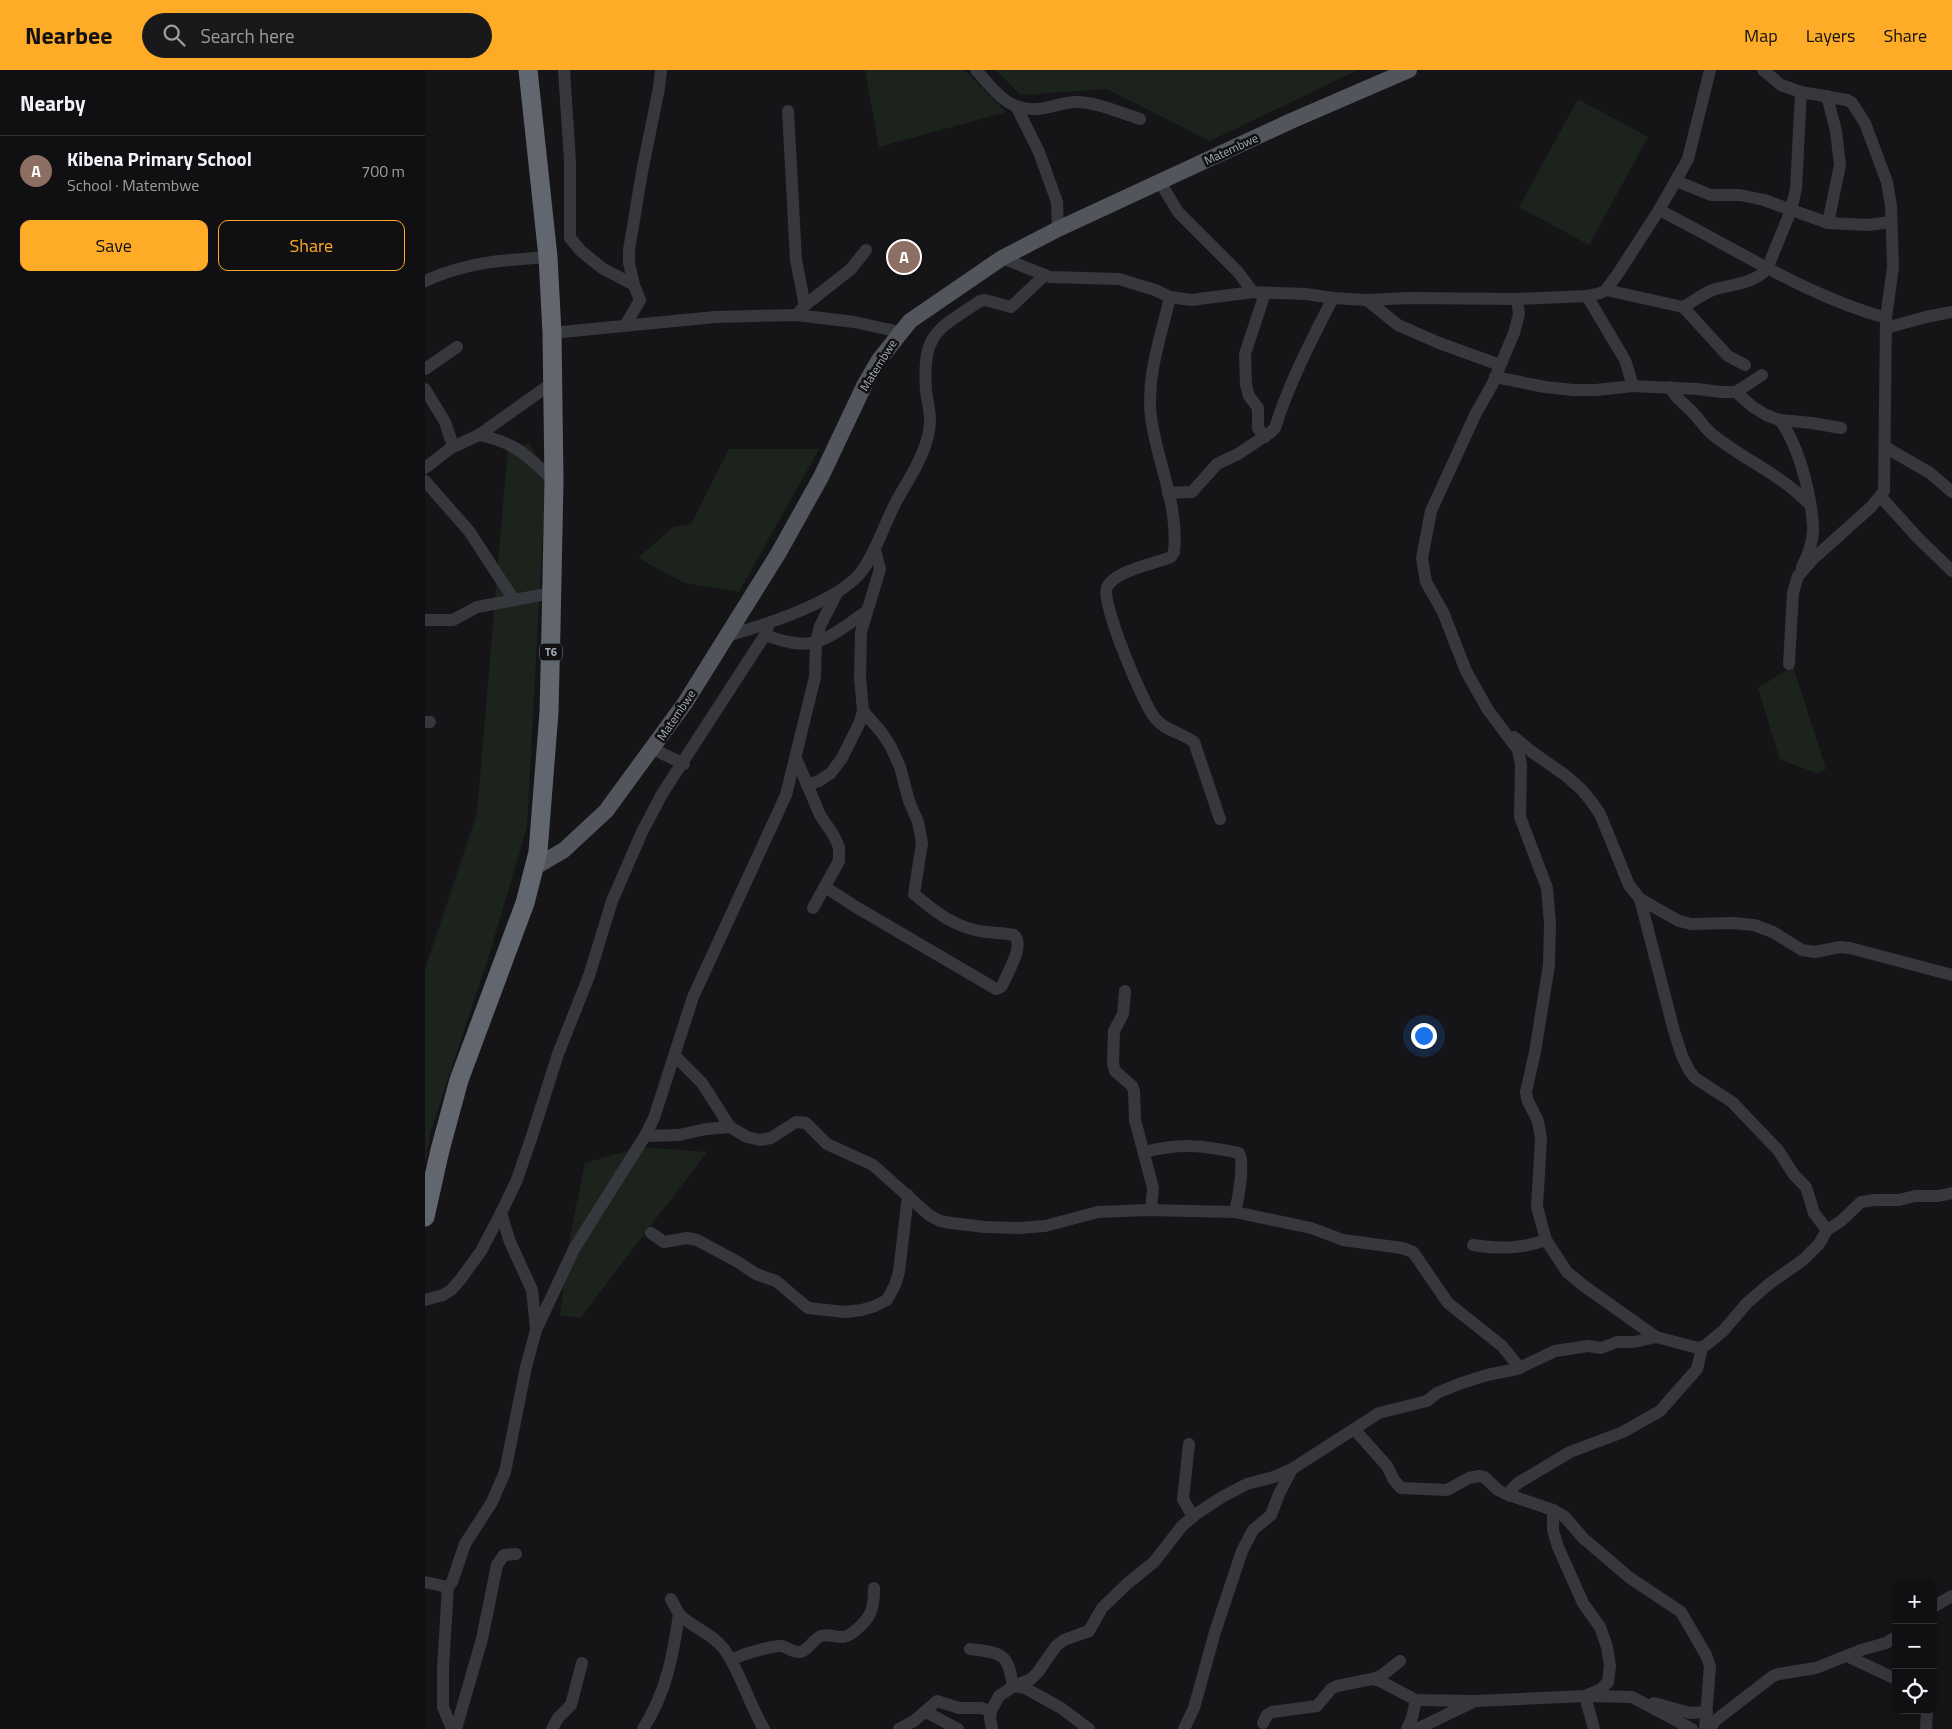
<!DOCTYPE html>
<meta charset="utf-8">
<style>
body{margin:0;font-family:"Titillium Web",sans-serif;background:#19191b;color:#f1f3f6}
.controls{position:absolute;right:15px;bottom:15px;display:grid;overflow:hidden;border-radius:10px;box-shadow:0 5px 20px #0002}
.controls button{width:45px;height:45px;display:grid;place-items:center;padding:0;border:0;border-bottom:1px solid #303032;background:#101012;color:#f1f3f6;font:25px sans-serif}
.you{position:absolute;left:998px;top:965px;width:18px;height:18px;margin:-12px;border:4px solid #fff;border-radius:50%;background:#1a73e8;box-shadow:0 0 0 8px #1a73e833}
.badge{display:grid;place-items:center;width:32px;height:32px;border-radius:50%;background:#feab27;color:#fff;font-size:16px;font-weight:700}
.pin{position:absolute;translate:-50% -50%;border:2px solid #fff;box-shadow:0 1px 5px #0006}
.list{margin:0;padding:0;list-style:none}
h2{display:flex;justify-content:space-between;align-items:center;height:65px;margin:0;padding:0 20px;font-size:21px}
h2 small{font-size:16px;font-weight:400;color:#9c9d9f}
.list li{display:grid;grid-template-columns:32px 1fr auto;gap:15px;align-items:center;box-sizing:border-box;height:70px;padding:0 20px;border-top:1px solid #303032}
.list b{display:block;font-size:19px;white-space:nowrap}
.list p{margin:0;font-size:16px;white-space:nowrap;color:#9c9d9f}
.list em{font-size:16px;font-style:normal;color:#9c9d9f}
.actions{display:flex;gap:10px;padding:15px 20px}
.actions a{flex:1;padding:11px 0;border:1px solid #feab27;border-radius:10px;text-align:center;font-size:18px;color:#feab27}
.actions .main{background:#feab27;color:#111}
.icon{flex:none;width:28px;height:28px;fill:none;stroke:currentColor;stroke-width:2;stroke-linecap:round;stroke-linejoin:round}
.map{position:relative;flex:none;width:1527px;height:1659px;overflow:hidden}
header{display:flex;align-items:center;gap:30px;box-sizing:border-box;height:70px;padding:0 25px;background:#feab27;color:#111}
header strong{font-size:24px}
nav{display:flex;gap:28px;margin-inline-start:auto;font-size:18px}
.search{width:350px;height:45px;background:#19191b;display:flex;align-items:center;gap:12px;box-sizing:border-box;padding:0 18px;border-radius:28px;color:#9c9d9f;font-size:19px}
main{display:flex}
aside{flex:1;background:#101012}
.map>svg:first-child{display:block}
</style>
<header>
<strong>Nearbee</strong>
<div class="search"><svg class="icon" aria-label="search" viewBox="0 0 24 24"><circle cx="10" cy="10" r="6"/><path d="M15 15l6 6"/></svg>Search here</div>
<nav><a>Map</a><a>Layers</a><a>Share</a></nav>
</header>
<main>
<aside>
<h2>Nearby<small></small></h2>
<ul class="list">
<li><span class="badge" style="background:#8d6e63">A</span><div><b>Kibena Primary School</b><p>School · Matembwe</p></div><em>700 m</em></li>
</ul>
<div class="actions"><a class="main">Save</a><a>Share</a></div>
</aside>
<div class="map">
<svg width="1527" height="1659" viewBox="0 0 1527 1659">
<rect width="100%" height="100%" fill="#151518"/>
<g fill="#1b231c">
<path d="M440 0H539L581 42 454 77Z"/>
<path d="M570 0H933L785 71 682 19 596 25Z"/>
<path d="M1153 29 1223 67 1164 175 1094 137Z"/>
<path d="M105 374 121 405 102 757 66 879 6 1061 0 1094V899L52 743 83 376Z"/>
<path d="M304 379H394L314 522 259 513 213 488 248 457 266 454Z"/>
<path d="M1368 596 1401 699 1392 703 1355 690 1333 618Z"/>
<path d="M216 1077 282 1082 155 1248 135 1245 146 1161 160 1093Z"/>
</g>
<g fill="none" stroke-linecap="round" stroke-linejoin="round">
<g stroke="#36383d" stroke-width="12">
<path d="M139 0 145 91V168L156 181 177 198 209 215"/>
<path d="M551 0C570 21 582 41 613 39 626 38 638 32 651 32 672 32 695 43 715 49"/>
<path d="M1338 0 1356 15 1376 22 1422 30 1427 33 1440 53 1462 112 1466 136 1468 197 1461 248 1459 421 1446 437 1388 489 1373 506 1368 523 1364 594"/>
<path d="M1402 26 1411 61 1415 95 1403 153"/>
<path d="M592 38 614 82 632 132 633 159"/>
<path d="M363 41 371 190 379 231V236L372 245"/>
<path d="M1251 111 1286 125H1315L1339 130 1403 153 1443 155 1466 152"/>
<path d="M735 112 753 142 813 202 828 222"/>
<path d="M1234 140C1310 178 1379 225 1461 248"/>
<path d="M577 188 625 207 694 209 730 220 745 227 766 230 828 222 881 224 908 228 942 230 983 228 1092 229 1162 226 1175 223 1181 220 1194 202 1234 140 1263 89 1285 0"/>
<path d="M0 211C42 192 77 190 123 187"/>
<path d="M1181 220 1258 237 1303 286 1320 295"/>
<path d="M840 223 820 284 821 315 824 326 833 338V358L840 367"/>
<path d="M1162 226 1200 290 1208 316"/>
<path d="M745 227C736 267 721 306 726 347 732 393 754 435 749 482L746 487C729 494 691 500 682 517 675 531 718 634 730 648 739 660 757 663 769 672L795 749"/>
<path d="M1092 229 1094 244 1089 263 1067 315 1051 343 1006 441 997 488 1001 512 1018 542 1041 601 1063 640 1093 680 1096 695 1095 747 1122 818 1125 854 1124 895 1110 982 1101 1022 1102 1029 1113 1051 1116 1069 1112 1137 1121 1170 1142 1202 1159 1216 1231 1267 1273 1278 1281 1275 1298 1261 1322 1233 1344 1214 1378 1190 1394 1174 1402 1160 1416 1151 1436 1132 1450 1130H1474L1490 1126H1513L1527 1123"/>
<path d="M942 230 973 255 1014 273 1075 295"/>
<path d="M379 236 426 199 441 180"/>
<path d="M1258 237C1269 231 1279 223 1290 219 1309 214 1328 214 1342 199L1366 140 1371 119 1376 22"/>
<path d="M200 256 215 230 209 215 204 193V180L217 102 234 18 236 0"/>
<path d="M1461 258 1501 247 1527 242"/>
<path d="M127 263 290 247 372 245 429 252 475 262"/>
<path d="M0 299 32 277"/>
<path d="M1070 307 1120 317 1148 320H1171L1208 316 1272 319 1296 322H1311L1337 305"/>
<path d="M1245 317C1250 327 1255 330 1262 337 1272 345 1278 357 1288 365 1319 390 1357 405 1384 434"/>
<path d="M0 319 20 352 28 376"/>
<path d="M1311 322 1328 337 1341 345 1355 350 1387 353 1416 358"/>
<path d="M1355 350C1374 376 1386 424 1388 456 1389 470 1383 485 1377 497"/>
<path d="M54 365 127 313"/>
<path d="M1460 377 1505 403 1527 422"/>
<path d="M0 398 26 378 54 365C92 373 101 385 129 411"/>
<path d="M0 411 44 461 89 530"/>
<path d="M743 423 767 422 792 394 813 384 846 362 850 358C864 313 886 271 908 228"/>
<path d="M1456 427 1492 467 1527 501"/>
<path d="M0 550H28L52 537 127 523"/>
<path d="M340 565C355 570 374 577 391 572 407 568 428 550 442 541"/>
<path d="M302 566C339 555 418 531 439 498 453 477 460 452 472 430 485 407 505 378 505 350 505 340 502 330 501 320 497 263 512 260 555 231L560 230 586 237 620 205"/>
<path d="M0 652H5"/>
<path d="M1089 667 1107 682 1140 705 1156 719 1166 731 1175 744 1204 815 1215 829 1254 851 1266 854 1307 853 1329 855 1348 862 1377 880 1390 882 1415 877 1425 878 1527 905"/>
<path d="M228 679 259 694"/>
<path d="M371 688 395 745 409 766 414 777V791L388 838"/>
<path d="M382 715 394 711 406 703 417 688 435 652 438 641 435 607 436 562 455 499 450 480"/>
<path d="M400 817 431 837 571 919 576 917 578 914C583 901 600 876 589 865 579 863 571 863 561 862 532 859 510 842 489 824L497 773 493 752 484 731 475 697 466 677 457 663 438 641"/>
<path d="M1215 829 1249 961 1257 986 1264 1000 1270 1008 1307 1032 1353 1080 1369 1105 1381 1117 1389 1143 1402 1160"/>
<path d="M700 921 698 944 689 961 688 994 690 1001 707 1016 709 1021 710 1050 728 1118 726 1140"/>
<path d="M250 986 277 1013 305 1057 322 1067 335 1070 346 1068 371 1052 381 1053 402 1074 448 1095 504 1145 515 1151 526 1153 560 1157 593 1158 620 1156 673 1142 721 1140 810 1142 886 1158 918 1170 977 1178 988 1182 1023 1233 1077 1276 1095 1298"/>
<path d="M220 1066 254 1065 281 1059 305 1057"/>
<path d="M719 1082C756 1073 776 1075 814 1083 820 1093 813 1130 810 1142"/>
<path d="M76 1143 85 1172 107 1220 111 1258"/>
<path d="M226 1163 239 1172 262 1168 272 1170 313 1192 331 1204 351 1211 383 1238 420 1242 437 1240 450 1236 462 1230 470 1215 474 1202 483 1125"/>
<path d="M1048 1175C1074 1179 1096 1179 1121 1170"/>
<path d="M0 1230 18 1225 26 1220 35 1210 56 1181 76 1143 91 1112 106 1069 133 984 164 906 187 831 217 762 237 724 340 565 344 554"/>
<path d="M1277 1278 1272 1299 1235 1341 1198 1362 1145 1382 1093 1413 1086 1420 1084 1425 1128 1440 1140 1447 1158 1468 1205 1508 1256 1542 1281 1585 1285 1596 1280 1659"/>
<path d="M930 1360 962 1396 969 1410 976 1418 1022 1420 1044 1408 1054 1406 1059 1407 1073 1420 1085 1426"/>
<path d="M764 1374 758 1429 768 1447"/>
<path d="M1128 1440V1460L1133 1477 1158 1533 1175 1557 1182 1577 1185 1596 1183 1612 1176 1619 1160 1626 1169 1659"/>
<path d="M0 1512 23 1517 27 1512 40 1474 67 1432 80 1402 101 1297 111 1260 149 1179 220 1066 229 1048 268 927 361 725 390 607 391 572 395 556 412 523"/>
<path d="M23 1517 18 1598V1637L27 1659"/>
<path d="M246 1529C249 1534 252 1542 256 1546 269 1558 288 1564 299 1579 316 1603 324 1634 339 1659"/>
<path d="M1508 1537 1527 1526"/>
<path d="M545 1579C578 1583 583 1583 588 1617"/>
<path d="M1422 1586 1471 1609"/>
<path d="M306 1590C315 1585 348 1575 357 1576 363 1578 369 1583 375 1582 384 1580 388 1569 396 1566 404 1563 411 1568 419 1567 428 1565 444 1549 446 1541 449 1534 449 1525 449 1518"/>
<path d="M947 1609 955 1611 991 1630 1050 1631 1160 1626 1207 1627 1267 1659"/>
<path d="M589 1616 600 1618 636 1638 664 1659"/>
<path d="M1229 1633 1265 1643 1282 1642"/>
<path d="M501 1642 533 1659"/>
<path d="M838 1653 842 1645 847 1642 892 1636 906 1619 912 1616 947 1609 956 1606 975 1591"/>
<path d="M31 1659 57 1569 72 1495 79 1485 91 1484"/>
<path d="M127 1659 133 1648 146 1635 157 1593"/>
<path d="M218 1659C241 1623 248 1586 254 1544"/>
<path d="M474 1659 489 1651 512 1631 534 1638H556L566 1641"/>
<path d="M567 1659 565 1648 566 1641 574 1626 589 1616 606 1609 613 1602 631 1576 639 1570 664 1561 677 1538 703 1513 729 1492 757 1456 771 1444 797 1427 822 1414 849 1407 867 1399 954 1343 1002 1331 1012 1323 1034 1314 1062 1305 1092 1299 1130 1281 1163 1276 1176 1278 1192 1272H1209L1231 1267"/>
<path d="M759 1659 769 1638 790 1562 817 1481 828 1460 846 1445 854 1424 867 1399"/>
<path d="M982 1659 987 1648 991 1630"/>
<path d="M992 1659 1048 1632"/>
<path d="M1284 1659 1291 1650 1348 1606 1354 1604 1391 1598 1436 1580 1461 1573 1471 1567"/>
<path d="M1501 1659 1502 1640"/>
</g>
<path stroke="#52555c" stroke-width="16" d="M110 797 139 780 181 741 260 633 353 484 396 407 440 314 454 290 485 251 577 188 633 159 866 51 984 0"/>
<path stroke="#62666e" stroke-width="19" d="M0 1147 15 1080 34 1010 100 833 113 782 124 642 126 557 129 411 127 263 123 187 103 0"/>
</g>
<g text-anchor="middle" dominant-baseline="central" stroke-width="5" stroke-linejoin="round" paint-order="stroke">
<rect fill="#101013" stroke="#797e86" stroke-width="1" x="115" y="573.5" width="22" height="17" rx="4"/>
<g font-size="11" font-weight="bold" fill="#a6adb8">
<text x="126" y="582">T6</text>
</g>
<g font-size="12" fill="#a6adb8" stroke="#101013">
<text transform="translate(806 79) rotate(-25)">Matembwe</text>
<text transform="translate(453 295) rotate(-58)">Matembwe</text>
<text transform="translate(251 645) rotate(-56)">Matembwe</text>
</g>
</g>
</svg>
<div class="controls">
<button>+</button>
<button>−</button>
<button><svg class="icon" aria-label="locate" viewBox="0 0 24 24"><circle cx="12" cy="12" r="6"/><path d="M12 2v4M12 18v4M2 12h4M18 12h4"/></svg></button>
</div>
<div class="you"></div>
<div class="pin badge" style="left:479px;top:187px;background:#8d6e63">A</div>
</div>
</main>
